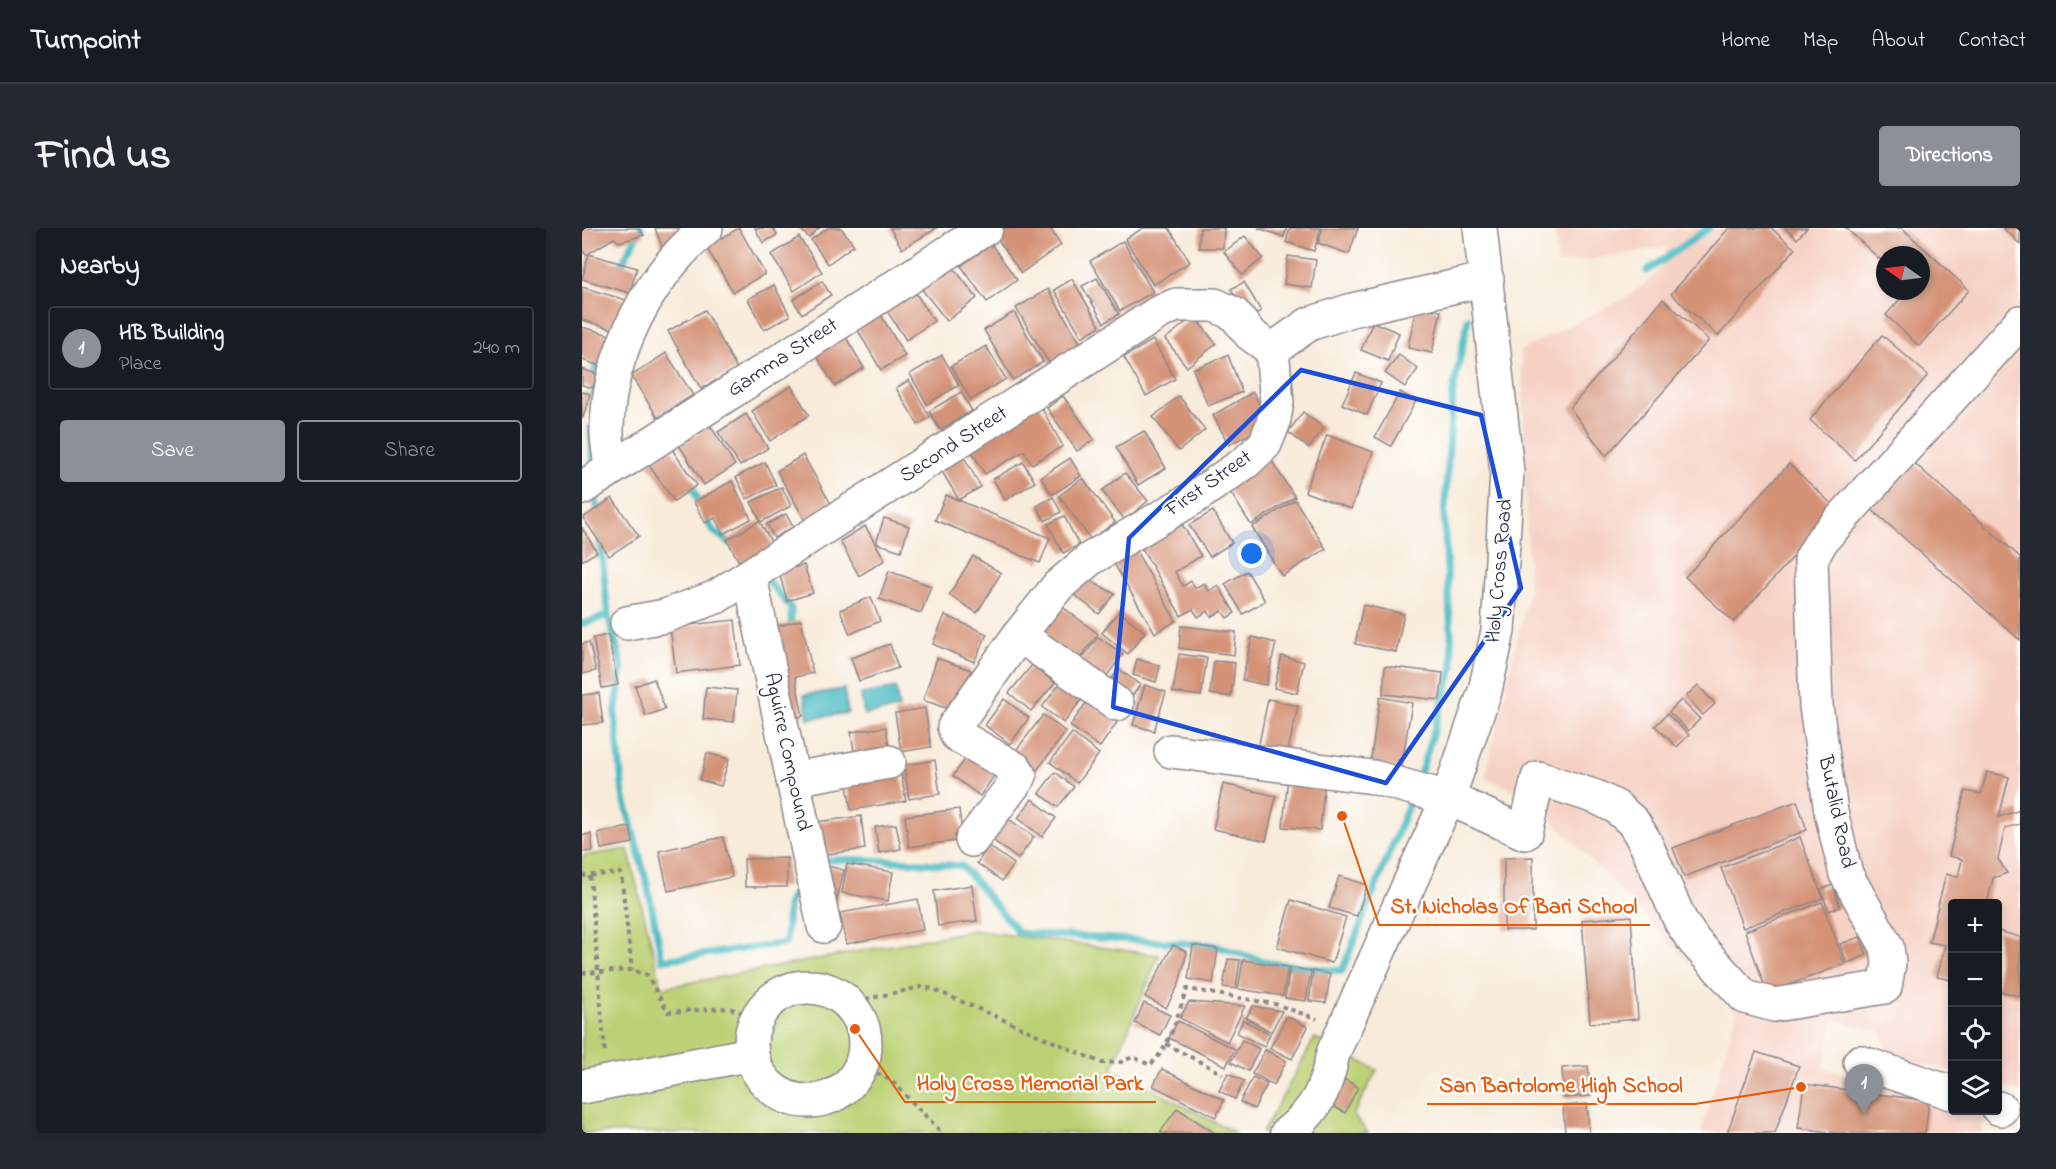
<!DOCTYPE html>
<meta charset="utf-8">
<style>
body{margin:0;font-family:"Indie Flower",sans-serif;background:#242831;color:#f1f3f6}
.controls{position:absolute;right:18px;bottom:18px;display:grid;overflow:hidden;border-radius:6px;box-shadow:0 3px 9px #0003}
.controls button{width:54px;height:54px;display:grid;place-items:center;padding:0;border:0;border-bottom:2px solid #363941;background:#171b24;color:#f1f3f6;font:30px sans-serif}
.compass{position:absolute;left:1294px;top:18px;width:54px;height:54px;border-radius:50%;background:#171b24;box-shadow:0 3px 9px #0003;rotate:284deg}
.you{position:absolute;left:670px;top:326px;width:21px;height:21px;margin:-15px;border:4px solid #fff;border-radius:50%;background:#1a73e8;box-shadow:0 0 0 9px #1a73e833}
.badge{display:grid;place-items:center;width:39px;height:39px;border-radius:50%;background:#8c9099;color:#fff;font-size:20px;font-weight:700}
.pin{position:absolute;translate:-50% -50px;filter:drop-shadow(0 2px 3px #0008)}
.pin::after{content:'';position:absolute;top:32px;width:21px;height:18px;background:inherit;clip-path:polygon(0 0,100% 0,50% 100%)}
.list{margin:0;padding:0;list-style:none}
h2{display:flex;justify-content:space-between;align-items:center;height:78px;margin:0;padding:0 24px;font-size:26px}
h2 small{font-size:20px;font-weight:400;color:#9ea1a6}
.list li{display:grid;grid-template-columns:39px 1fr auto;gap:18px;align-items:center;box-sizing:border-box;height:84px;margin:0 12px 12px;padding:0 12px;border:2px solid #363941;border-radius:6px}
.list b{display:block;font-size:22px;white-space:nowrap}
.list p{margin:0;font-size:20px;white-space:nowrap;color:#9ea1a6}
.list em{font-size:20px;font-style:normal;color:#9ea1a6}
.actions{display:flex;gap:12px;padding:18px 24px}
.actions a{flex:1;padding:14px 0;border:2px solid #8c9099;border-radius:6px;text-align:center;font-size:21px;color:#8c9099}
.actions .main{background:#8c9099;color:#fff}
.icon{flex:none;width:33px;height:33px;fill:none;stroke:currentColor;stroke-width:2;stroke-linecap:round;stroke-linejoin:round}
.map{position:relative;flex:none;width:1438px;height:905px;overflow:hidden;border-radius:6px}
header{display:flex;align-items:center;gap:36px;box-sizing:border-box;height:84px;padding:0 30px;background:#171b24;border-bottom:2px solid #363941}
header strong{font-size:28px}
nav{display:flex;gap:33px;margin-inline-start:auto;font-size:21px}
.intro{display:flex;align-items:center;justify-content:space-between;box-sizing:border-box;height:144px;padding:0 36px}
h1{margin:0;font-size:42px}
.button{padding:15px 27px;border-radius:6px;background:#8c9099;color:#fff;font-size:21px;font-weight:700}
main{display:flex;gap:36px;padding:0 36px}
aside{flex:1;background:#171b24;border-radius:6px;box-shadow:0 3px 9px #0003}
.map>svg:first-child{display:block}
</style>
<header>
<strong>Turnpoint</strong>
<nav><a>Home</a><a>Map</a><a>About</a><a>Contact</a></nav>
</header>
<div class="intro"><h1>Find us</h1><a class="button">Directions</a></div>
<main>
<aside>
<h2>Nearby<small></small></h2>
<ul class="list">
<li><span class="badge">1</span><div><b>HB Building</b><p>Place</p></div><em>240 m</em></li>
</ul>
<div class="actions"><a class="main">Save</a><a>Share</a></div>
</aside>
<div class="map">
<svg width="1438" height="905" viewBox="0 0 1438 905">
<rect width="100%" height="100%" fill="#fff"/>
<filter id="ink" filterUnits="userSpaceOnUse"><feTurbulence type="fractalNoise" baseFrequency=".0167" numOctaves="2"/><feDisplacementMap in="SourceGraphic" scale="12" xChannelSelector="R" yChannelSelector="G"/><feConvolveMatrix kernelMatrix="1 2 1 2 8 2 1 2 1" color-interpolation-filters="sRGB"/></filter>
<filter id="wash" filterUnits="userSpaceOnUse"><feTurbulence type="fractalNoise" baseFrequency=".008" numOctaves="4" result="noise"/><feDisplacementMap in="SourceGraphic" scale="24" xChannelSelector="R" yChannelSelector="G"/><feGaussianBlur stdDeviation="1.35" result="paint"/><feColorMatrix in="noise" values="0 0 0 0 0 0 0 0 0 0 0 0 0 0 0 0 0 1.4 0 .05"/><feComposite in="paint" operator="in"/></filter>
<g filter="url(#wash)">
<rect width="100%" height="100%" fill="#f8ebda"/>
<path fill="#f6d2c5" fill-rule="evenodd" d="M972 0H1438V863L1416 857V676H1370V844L1307 827 1299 804 1252 792 1241 840 1370 878V882L1387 883 1401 887 1400 905H1119L1155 784 946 567 903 550 947 362 939 122 1049 67 1076 44 1085 19 976 36ZM1303 27H1339V63H1303Z"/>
<g fill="#bcd175" stroke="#6f7a58" stroke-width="1.5">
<path d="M46 621 80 760 392 702 577 727 530 841 654 905H0V628Z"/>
<path d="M733 810 795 842 771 887 786 905H680Z"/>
</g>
<g fill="#4cbbc2" stroke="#376e7e" stroke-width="1.5">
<path d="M314 460 317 481 282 487 279 466Z"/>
<path d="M262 461 266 485 226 491 222 467Z"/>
</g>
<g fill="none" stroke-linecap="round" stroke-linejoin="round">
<g stroke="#4cbbc2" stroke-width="7">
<path d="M36 43 59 0"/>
<path d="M1065 43 1127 0"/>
<path d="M11 176 14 127"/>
<path d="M9 199 11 242"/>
<path d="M108 254 130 302 153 319"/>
<path d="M13 262 16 289"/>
<path d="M18 309 26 387"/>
<path d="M182 348 209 380V402"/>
<path d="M0 396 26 387 40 439 33 486 41 567 65 655 80 732 204 715 206 676 220 651"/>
<path d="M839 543 871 440 862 291 871 164 886 91"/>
<path d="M236 633C285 629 332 634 380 638L437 705 631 717 687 735 760 743 830 568"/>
</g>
</g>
<g id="blocks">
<g fill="#d49377">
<path d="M0 0H56L62 7 37 14 32 10 4 27 0 22Z"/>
<path d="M73 0H102L82 24Z"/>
<path d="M157 0 183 46 151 64 124 19Z"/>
<path d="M173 0H191L195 7 181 15Z"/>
<path d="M217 0H237L227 10Z"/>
<path d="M246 0H259L272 17 246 36 229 12Z"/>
<path d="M308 0H355L320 21Z"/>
<path d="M420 0H468L479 17 439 45 412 6Z"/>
<path d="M561 0H587L608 34 571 57 543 11Z"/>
<path d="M618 0H642L641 20H617Z"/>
<path d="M676 0H705L702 9Z"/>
<path d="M708 0H739L732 23 704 14Z"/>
<path d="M741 0H776L767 26 736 15Z"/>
<path d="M1147 0H1189L1213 21 1136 108 1089 66Z"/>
<path d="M1203 0H1225L1215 11Z"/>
<path d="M1264 0H1320L1387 62 1337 118 1304 87 1325 63H1339V27H1303V36Z"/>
<path d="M1421 0H1438V16Z"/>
<path d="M663 8 681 30 660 47 642 24Z"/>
<path d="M217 9 240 44 212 63 189 27Z"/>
<path d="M541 13 571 64 538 83 508 33Z"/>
<path d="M409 16 435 52 405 74 379 38Z"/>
<path d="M7 26 55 40 48 65 0 51Z"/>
<path d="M706 28 734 32 730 60 702 56Z"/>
<path d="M368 35 395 70 365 93 338 59Z"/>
<path d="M515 50 537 86 522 95 500 58Z"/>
<path d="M490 51 518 98 500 109 472 62Z"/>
<path d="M240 53 249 67 220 86 211 72Z"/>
<path d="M662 54 679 83 665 91 649 61Z"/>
<path d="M192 57 208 88 182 102 166 71Z"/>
<path d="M0 59 44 72 34 102 0 92Z"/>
<path d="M331 61 352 93 324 112 303 80Z"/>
<path d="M466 61 499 116 467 135 434 80Z"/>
<path d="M1081 71 1127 112 1024 228 988 180Z"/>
<path d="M834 79 859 83 850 125 826 120Z"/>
<path d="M123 82 155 141 119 161 86 103Z"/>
<path d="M432 84 461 134 431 152 402 102Z"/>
<path d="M299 87 323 128 299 142 275 101Z"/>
<path d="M612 88 634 116 605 139 583 111Z"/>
<path d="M791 94 817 105 806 133 779 122Z"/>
<path d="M0 99 28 107 18 138 0 132Z"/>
<path d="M262 106 282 140 253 158 232 124Z"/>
<path d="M1300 107 1346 147 1273 232 1228 192Z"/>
<path d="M571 112 593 151 564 168 542 129Z"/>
<path d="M404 118 424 151 389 172 369 138Z"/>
<path d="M84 125 111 167 76 190 49 148Z"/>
<path d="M360 127 377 157 345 176 328 146Z"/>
<path d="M646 127 660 164 626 178 611 141Z"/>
<path d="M817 127 836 141 823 159 803 145Z"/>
<path d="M0 141 15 146 11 160 0 157Z"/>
<path d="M774 145 799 155 785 187 760 176Z"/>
<path d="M327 152 348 189 336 197 314 160Z"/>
<path d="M209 158 227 187 188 213 170 183Z"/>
<path d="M0 164 8 166 1 190H0Z"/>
<path d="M379 164 390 183 358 202 347 183Z"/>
<path d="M671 164 687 195 647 217 631 187Z"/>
<path d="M818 164 834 173 809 218 793 209Z"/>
<path d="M481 168 512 211 495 223 465 180Z"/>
<path d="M597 168 623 202 597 223 571 189Z"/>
<path d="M455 172 481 218 450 236 442 223 403 246 386 217Z"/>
<path d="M721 184 742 200 727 220 706 204Z"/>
<path d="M164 186 186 220 158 238 136 204Z"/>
<path d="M128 197 153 237 122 257 97 217Z"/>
<path d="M562 203 584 240 556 257 534 219Z"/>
<path d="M745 207 791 224 769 281 723 264Z"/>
<path d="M89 220 115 257 92 273 66 236Z"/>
<path d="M379 224 399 259 377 272 356 237Z"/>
<path d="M685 226 713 269 669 297 642 254Z"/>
<path d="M221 227 249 276 223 292 195 243Z"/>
<path d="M488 230 499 248 470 267 459 249Z"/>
<path d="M1330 233 1438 329V412L1288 280Z"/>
<path d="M183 234 194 257 165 271 154 249Z"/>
<path d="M441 234 453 254 423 272 411 251Z"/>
<path d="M1207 236 1255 281 1152 394 1103 349Z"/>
<path d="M543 245 566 273 543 292 520 263Z"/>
<path d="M501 250 533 294 509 312 477 268Z"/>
<path d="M150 253 169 291 141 306 133 290 123 295 112 274Z"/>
<path d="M200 259 209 278 179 294 169 274Z"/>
<path d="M364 267 468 310 458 335 353 292Z"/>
<path d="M471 269 479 284 463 293 455 278Z"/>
<path d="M30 270 57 308 27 328 1 290Z"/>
<path d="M713 272 744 321 700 348 670 299Z"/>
<path d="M631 283 650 315 628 329 607 297Z"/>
<path d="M204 286 211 299 192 310 185 296Z"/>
<path d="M482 288 497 317 481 325 466 296Z"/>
<path d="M595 288 619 328 593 344 601 358 609 353 613 360 622 355 627 363 636 357 653 385 645 390 640 383 629 389 626 383 616 389 611 381 599 388 555 312Z"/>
<path d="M302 290 327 298 319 323 294 315Z"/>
<path d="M177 293 193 320 160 339 145 312Z"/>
<path d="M283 298 303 332 277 348 258 313Z"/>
<path d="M0 300 15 324 0 333Z"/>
<path d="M553 321 594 393 573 405 531 334Z"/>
<path d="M391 328 419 345 395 385 367 367Z"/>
<path d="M222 337 231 365 205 373 197 344Z"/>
<path d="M307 343 349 358 339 385 297 371Z"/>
<path d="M665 343 683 373 661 386 643 356Z"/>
<path d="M503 350 533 366 517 386 491 366Z"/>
<path d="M289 369 298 393 268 406 258 382Z"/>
<path d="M478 377 516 406 495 434 457 405Z"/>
<path d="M781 377 822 386 814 424 773 416Z"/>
<path d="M537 383 563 404 546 426 520 405Z"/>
<path d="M363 387 405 406 392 434 351 416Z"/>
<path d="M153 392 158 437 94 445 88 399Z"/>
<path d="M219 392 231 445 213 449 221 488 209 491 189 400Z"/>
<path d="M599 398 654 404 652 427 597 420Z"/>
<path d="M26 407 36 457 20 460 11 410Z"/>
<path d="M516 409 541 426 521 453 496 436Z"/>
<path d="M670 409 694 415 684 457 660 452Z"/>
<path d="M7 414 14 443 0 446V416Z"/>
<path d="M308 416 316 440 277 453 269 430Z"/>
<path d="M597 426 625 430 619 468 591 464Z"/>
<path d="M700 428 722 434 715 465 692 460Z"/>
<path d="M355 430 389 442 375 484 341 472Z"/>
<path d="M555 431 578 438 574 454 551 447Z"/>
<path d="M632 433 653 435 649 469 628 466Z"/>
<path d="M450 437 473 455 449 483 427 465Z"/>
<path d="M803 438 861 445 858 472 801 466Z"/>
<path d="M537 441 558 457 548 471 527 455Z"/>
<path d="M484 447 506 463 482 495 460 479Z"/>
<path d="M72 451 83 481 64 488 53 458Z"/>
<path d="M563 457 584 464 572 503 551 497Z"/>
<path d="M1116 457 1133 476 1121 487 1104 468Z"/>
<path d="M124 459 155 462 152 494 121 491Z"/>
<path d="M17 465 21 495 0 497V467Z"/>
<path d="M798 469 830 475 819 541 788 536Z"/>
<path d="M422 471 447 490 428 516 403 497Z"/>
<path d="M686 471 716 478 705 527 676 521Z"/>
<path d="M506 472 536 493 518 519 488 498Z"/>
<path d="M1099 472 1118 491 1106 503 1087 484Z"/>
<path d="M343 480 349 519 319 524 313 485Z"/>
<path d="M1085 486 1107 507 1095 519 1073 498Z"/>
<path d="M461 487 484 504 449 550 426 533Z"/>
<path d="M304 499 308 526 273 530 269 504Z"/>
<path d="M490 505 517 526 495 555 468 534Z"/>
<path d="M125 525 147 531 139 558 118 552Z"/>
<path d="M386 527 413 547 398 568 371 548Z"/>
<path d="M353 532 358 566 327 571 322 537Z"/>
<path d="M318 540 324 573 269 582 264 550Z"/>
<path d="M473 544 492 559 476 579 457 565Z"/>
<path d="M1405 544 1427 549 1417 589 1438 582V596L1423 600 1416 631 1425 645 1411 650 1405 676H1370V752L1355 749 1363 717 1347 714 1364 646 1376 649 1380 631 1367 628 1383 563 1399 566Z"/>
<path d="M706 548 743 551 738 602 701 599Z"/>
<path d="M641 556 694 568 684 613 631 601Z"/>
<path d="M450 571 474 590 460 609 436 590Z"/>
<path d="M1215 573 1225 602 1102 649 1091 620Z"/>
<path d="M377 581 381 612 327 619 323 588Z"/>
<path d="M279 588 283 621 239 627 235 594Z"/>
<path d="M424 589 452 609 436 631 408 610Z"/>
<path d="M314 596 319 621 297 625 293 599Z"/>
<path d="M48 599 51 615 19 621 16 605Z"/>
<path d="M9 606 11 623 0 624V607Z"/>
<path d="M141 609 150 649 86 663 77 623Z"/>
<path d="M1218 609 1241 670 1161 700 1139 640Z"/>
<path d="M407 618 432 636 420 653 395 635Z"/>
<path d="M951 629V702H922V630Z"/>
<path d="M205 630V659H163L162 631Z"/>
<path d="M236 636 262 642 253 681Z"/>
<path d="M265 636 311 644 306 673 260 665Z"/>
<path d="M757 648 785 657 775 688 747 680Z"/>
<path d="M390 657 395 693 356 698 352 663Z"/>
<path d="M1251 657 1258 679 1246 683 1239 661Z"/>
<path d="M336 671 341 702 264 716 258 685Z"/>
<path d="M709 672 764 689 750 735 695 719Z"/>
<path d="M1240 674 1263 736 1185 765 1163 703Z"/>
<path d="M1049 688 1056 791 1008 795 1000 692Z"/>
<path d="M1416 703 1438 709V768L1416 763Z"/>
<path d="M1278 709 1285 727 1265 735 1258 716Z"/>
<path d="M591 717 605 724 597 756 584 780 563 769Z"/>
<path d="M611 717 636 721 631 755 606 751Z"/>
<path d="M646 731 658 732 654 761 641 759Z"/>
<path d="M661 732 706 739 701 768 656 761Z"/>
<path d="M708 739 729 743 724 773 703 770Z"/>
<path d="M731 743 748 746 744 775 727 773Z"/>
<path d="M607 774 663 778 645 814 598 790Z"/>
<path d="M562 775 588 787 578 807 553 795Z"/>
<path d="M671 778 700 783 689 804 664 790Z"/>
<path d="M705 788 726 799 710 831 688 820Z"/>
<path d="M661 792 688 806 682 819 655 805Z"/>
<path d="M596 793 653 821 644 838 587 810Z"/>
<path d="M660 812 677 821 666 843 649 834Z"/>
<path d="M683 822 704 833 692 857 670 846Z"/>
<path d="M1174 824 1217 838 1193 905H1145Z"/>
<path d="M1006 838 1009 868 982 870 980 840Z"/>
<path d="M580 841 642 872 634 889 571 858Z"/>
<path d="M646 845 662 853 653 871 637 863Z"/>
<path d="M671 849 685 856 672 881 658 874Z"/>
<path d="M760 850 776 859 763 885 747 876Z"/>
<path d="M1222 856 1347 873 1343 905H1257L1216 900Z"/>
<path d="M1005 876 1007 905H983L981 878Z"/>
<path d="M595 880 633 905H578Z"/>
</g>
</g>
</g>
<g filter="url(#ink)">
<use href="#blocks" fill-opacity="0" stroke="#8d868a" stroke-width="1.5"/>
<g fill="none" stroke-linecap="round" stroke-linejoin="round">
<g stroke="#8d868a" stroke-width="36">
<g id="minor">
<path d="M690 122 727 96 770 82 905 51"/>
<path d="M29 240C28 227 24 212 25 199 27 124 67 48 124 0"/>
<path d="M0 260 404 0"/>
<path d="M168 349 242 698"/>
<path d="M45 395 83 388 134 369 576 85 594 77H633L652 86 668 106 690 122"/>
<path d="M437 407 535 476"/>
<path d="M589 523 791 549 866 570 943 605 956 550 1014 569 1034 579 1051 594 1062 612 1099 694 1112 713 1163 769 1192 777 1303 759 1307 735 1305 719 1264 646 1249 584 1234 478 1229 331 1240 312 1438 94"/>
<path d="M211 551 307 534"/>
<path d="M390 612 438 548 434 541 375 507 372 499 437 407 476 358 508 331 613 269 664 234 683 216 691 196 695 174 690 122"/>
<circle cx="226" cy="816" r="57"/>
<path d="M1278 834 1370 865"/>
<path d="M0 859 169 826"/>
<path d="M1416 880 1419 881"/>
<path d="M705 905C735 882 744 861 751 825L866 570 903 463 916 403 925 243 898 0"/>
</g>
</g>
<g stroke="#8d868a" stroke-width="4" stroke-dasharray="4.5 4.5" stroke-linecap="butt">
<path d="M0 648 39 645 50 742"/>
<path d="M8 648 23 826"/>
<path d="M0 745 50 742 65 747 86 784 147 780 175 790"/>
<path d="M266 775 339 759 351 761 520 835 539 834 551 829 568 837C589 818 595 787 605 761L693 776 735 791"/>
<path d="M584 816 641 846"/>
<path d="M279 837 310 853 360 905"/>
</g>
<use href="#minor" stroke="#fff" stroke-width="33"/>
</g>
</g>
<path fill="none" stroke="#1d4ed8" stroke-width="4.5" stroke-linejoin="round" d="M719 142 899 187 939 360 804 555 531 479 547 310Z"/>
<g text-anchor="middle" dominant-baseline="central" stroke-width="4.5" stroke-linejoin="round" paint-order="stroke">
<g font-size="21" fill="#22223b" stroke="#fff">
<text transform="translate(201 130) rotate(-33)">Gamma Street</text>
<text transform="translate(372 217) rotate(-33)">Second Street</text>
<text transform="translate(627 256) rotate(-35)">First Street</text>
<text transform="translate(918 343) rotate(-85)">Holy Cross Road</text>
<text transform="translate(205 524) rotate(78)">Aguirre Compound</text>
<text transform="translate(1254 584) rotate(78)">Butalid Road</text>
</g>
</g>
<path fill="none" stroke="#e8590c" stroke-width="2" d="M760 588L797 697H1068M273 801L323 874H574M1219 859L1113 876H845"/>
<g fill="#e8590c" stroke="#fff" stroke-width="2">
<circle cx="760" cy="588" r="6"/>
<circle cx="273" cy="801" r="6"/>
<circle cx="1219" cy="859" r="6"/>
</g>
<g font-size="22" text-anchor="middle" font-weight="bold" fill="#e8590c" stroke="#fff" stroke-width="4.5" stroke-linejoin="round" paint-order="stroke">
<text x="932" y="685">St. Nicholas Of Bari School</text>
<text x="448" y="862">Holy Cross Memorial Park</text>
<text x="979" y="864">San Bartolome High School</text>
</g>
</svg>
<div class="controls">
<button>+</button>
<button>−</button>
<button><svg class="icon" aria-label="locate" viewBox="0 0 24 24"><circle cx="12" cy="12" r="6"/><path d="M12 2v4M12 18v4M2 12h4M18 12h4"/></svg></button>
<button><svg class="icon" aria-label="layers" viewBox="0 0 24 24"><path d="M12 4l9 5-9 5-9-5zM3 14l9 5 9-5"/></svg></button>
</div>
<svg class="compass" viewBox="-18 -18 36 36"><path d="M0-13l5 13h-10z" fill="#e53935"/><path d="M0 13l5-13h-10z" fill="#9ea1a6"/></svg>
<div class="you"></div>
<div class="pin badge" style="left:1282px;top:886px">1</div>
</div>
</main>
